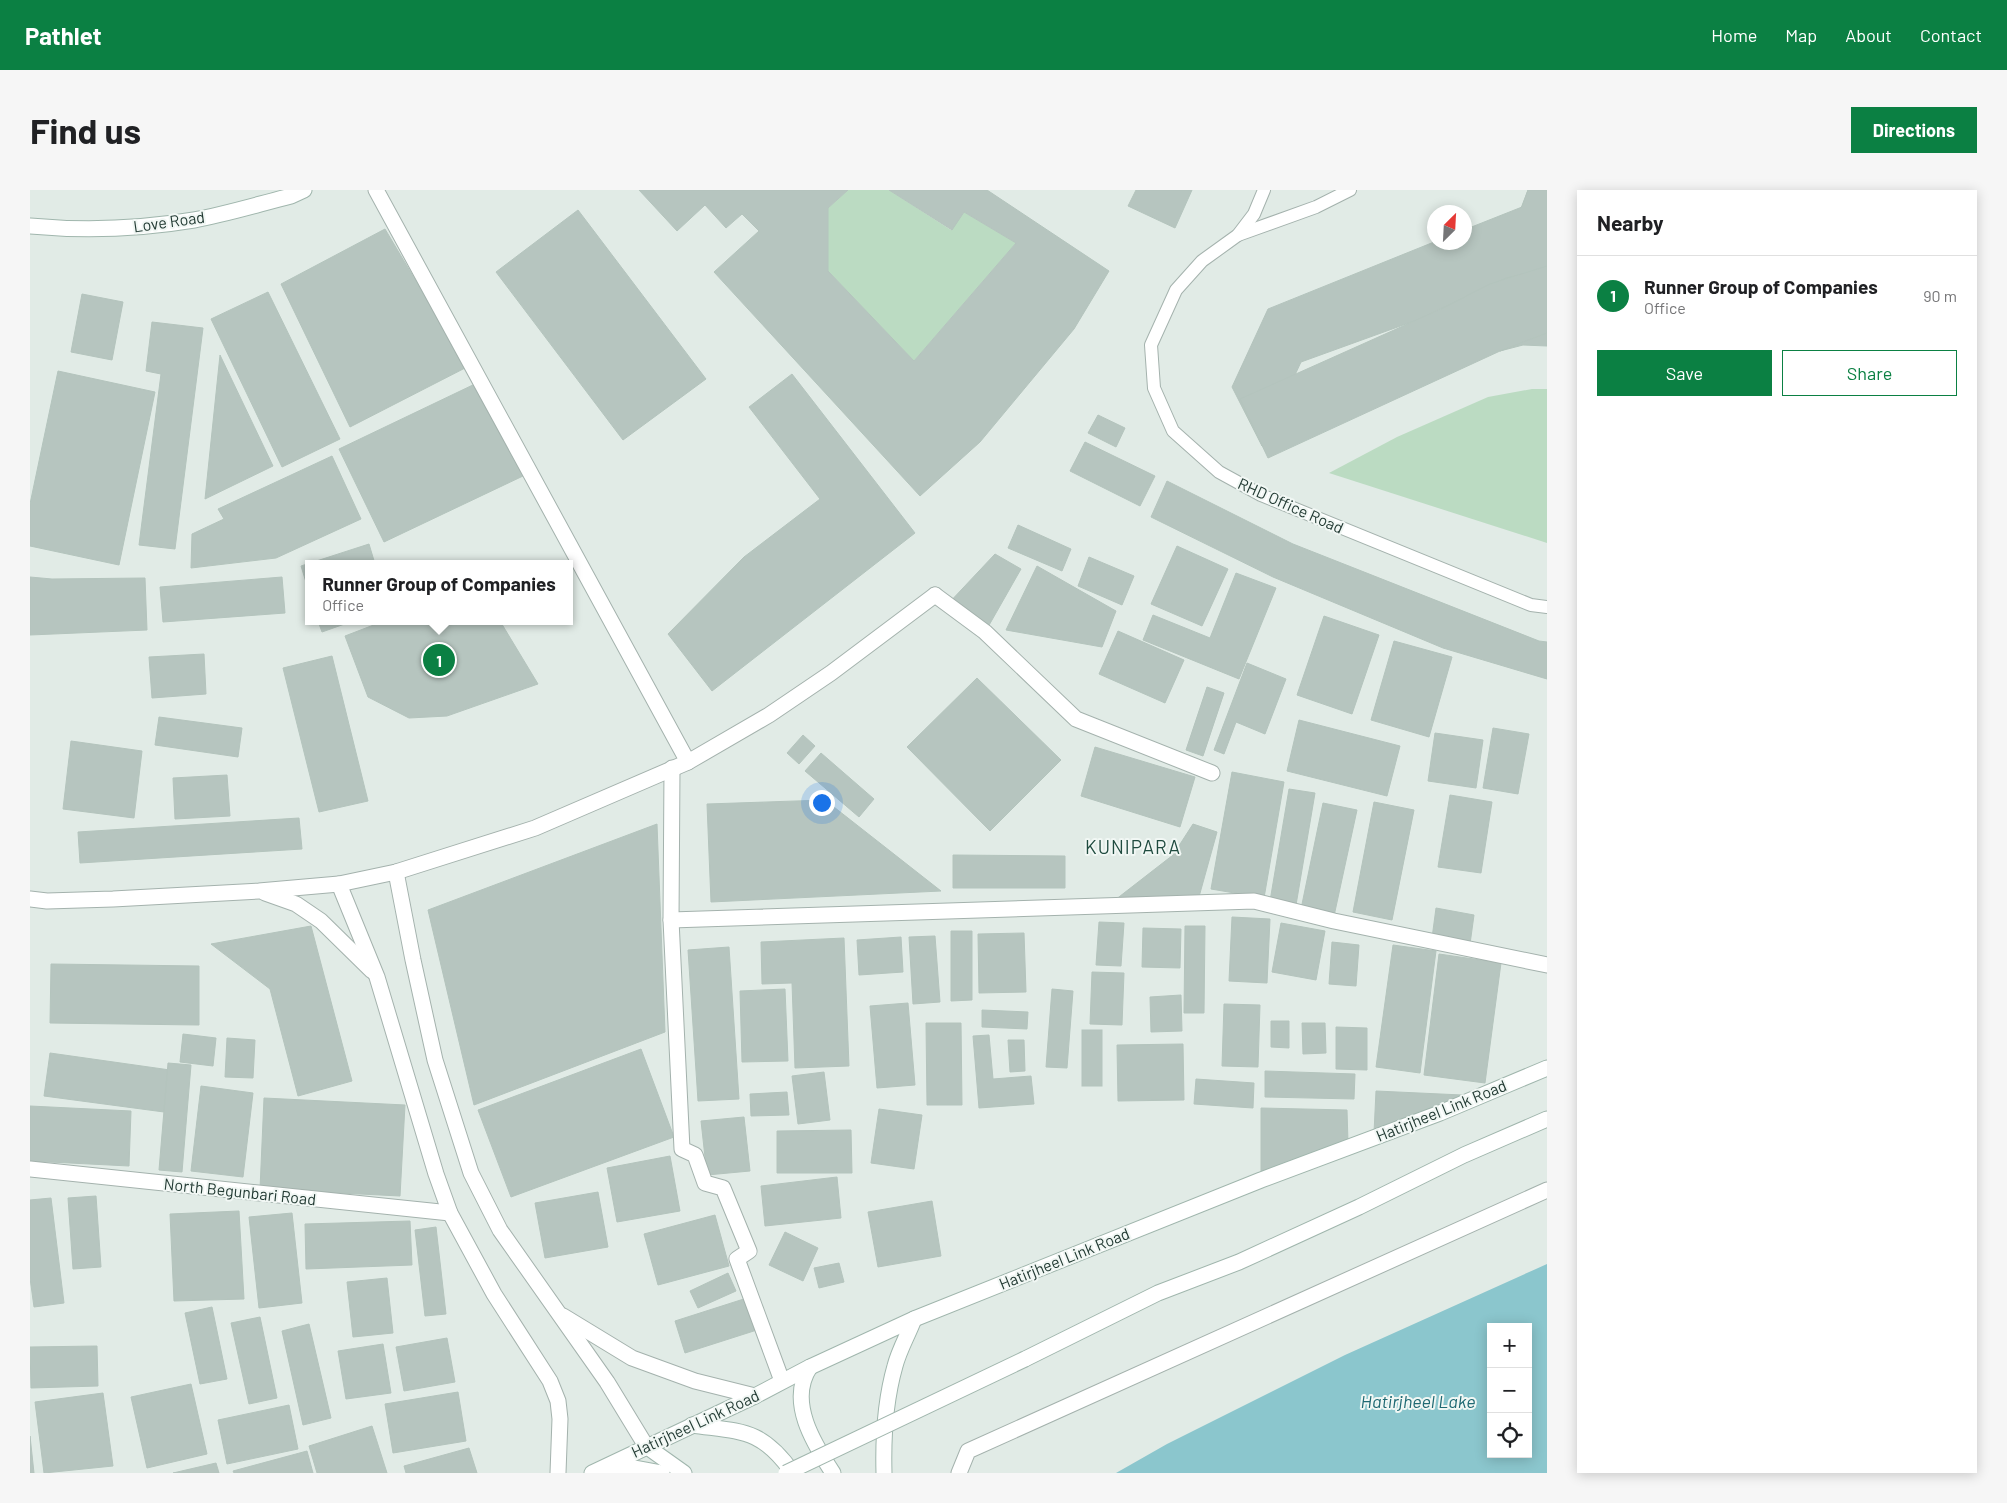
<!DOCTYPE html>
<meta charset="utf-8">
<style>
body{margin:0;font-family:Barlow,sans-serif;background:#f6f6f6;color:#202124}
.controls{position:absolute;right:15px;bottom:15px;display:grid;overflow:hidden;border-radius:0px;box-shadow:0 2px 12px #0003}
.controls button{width:45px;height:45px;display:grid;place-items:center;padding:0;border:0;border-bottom:1px solid #e0e0e0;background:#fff;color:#202124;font:25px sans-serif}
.compass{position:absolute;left:1397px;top:15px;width:45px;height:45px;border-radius:50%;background:#fff;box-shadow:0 2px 12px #0003;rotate:24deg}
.you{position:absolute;left:791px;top:612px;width:18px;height:18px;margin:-12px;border:4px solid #fff;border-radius:50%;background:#1a73e8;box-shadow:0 0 0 8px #1a73e833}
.badge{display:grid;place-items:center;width:32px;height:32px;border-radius:50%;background:#0b8043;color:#fff;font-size:16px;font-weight:700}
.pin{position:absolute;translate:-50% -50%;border:2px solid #fff;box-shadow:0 1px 5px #0006}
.popup{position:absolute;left:275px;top:370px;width:268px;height:65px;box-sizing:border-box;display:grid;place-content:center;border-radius:0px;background:#fff;filter:drop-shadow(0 1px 4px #0005);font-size:16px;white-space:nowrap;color:#757577}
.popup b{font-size:19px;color:#202124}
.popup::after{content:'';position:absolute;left:50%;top:100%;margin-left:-10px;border:10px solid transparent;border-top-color:#fff}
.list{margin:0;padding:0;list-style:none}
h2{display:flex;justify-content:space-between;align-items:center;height:65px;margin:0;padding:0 20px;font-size:21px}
h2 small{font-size:16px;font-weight:400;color:#757577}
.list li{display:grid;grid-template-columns:32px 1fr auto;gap:15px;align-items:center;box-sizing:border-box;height:80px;padding:0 20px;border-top:1px solid #e0e0e0}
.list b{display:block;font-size:19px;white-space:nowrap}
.list p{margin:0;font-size:16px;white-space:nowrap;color:#757577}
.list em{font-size:16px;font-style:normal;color:#757577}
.actions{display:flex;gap:10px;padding:15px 20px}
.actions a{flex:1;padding:11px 0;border:1px solid #0b8043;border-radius:0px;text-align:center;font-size:18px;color:#0b8043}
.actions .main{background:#0b8043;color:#fff}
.icon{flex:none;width:28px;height:28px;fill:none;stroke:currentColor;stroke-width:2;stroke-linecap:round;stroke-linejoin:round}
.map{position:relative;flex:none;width:1517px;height:1283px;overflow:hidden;border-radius:0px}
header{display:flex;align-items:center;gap:30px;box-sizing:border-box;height:70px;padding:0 25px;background:#0b8043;color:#fff}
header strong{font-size:24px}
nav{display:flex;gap:28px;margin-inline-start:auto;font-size:18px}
.intro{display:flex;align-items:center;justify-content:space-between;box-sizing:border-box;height:120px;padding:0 30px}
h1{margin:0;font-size:35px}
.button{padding:12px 22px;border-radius:0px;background:#0b8043;color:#fff;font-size:18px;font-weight:700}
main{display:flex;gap:30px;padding:0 30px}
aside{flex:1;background:#fff;border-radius:0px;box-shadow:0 2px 12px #0003}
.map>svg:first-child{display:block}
</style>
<header>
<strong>Pathlet</strong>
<nav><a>Home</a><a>Map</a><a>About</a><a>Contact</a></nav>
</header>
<div class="intro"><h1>Find us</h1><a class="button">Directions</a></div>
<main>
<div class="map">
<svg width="1517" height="1283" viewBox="0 0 1517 1283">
<rect width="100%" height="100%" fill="#e1ebe6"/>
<g fill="#bbdbc2">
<path d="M818 0H859L921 40 934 22 986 53 884 171 798 81V18Z"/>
<path d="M1502 199H1517V353L1299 283 1367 247 1458 207Z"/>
</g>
<path fill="#8bc6cd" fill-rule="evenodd" d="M1517 1074V1283H1086L1137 1254 1315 1165ZM1461 1137H1498V1264H1461Z"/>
<g fill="#b6c5bf" stroke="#b4c4bd">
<path d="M609 0H818L798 18V81L884 171 986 53 934 22 922 40 859 0H957L1079 81 1044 139 950 252 890 306 684 82 729 41 712 24 696 38 675 15 647 41Z"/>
<path d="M1106 0H1162L1145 38 1098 16Z"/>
<path d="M1498 0H1517V76L1460 94 1411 119 1453 79 1475 49 1488 26Z"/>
<path d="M1498 0H1517V78L1476 88 1387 130 1271 172 1232 256 1202 197 1238 119 1404 52H1434V40L1492 17Z"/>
<path d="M548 20 676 189 593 250 466 82Z"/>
<path d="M355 39 437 177 320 237 251 94Z"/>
<path d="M1517 76V143L1470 161 1238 268 1210 209 1411 119 1460 94Z"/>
<path d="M238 102 310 249 252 277 181 129Z"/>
<path d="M52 104 93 112 82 170 41 162Z"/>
<path d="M122 132 173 138 145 359 109 355 131 184 116 181Z"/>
<path d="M1517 143V156L1493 155 1470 161Z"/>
<path d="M190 165 243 276 175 309Z"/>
<path d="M28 181 125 202 89 375 0 356V314Z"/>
<path d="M762 184 885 343 682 501 638 444 714 367 790 309 719 217Z"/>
<path d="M447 193 493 286 354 352 309 259Z"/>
<path d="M1068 225 1095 238 1086 257 1058 243Z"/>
<path d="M1055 252 1125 286 1110 316 1040 281Z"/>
<path d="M302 266 331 329 246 368 161 378 162 344 194 329 188 319Z"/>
<path d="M1137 291 1263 354 1509 451 1517 452V489L1413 458 1243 387 1121 327Z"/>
<path d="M988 335 1041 359 1032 381 978 358Z"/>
<path d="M339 354 345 374H279V402L271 376Z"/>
<path d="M1147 356 1198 379 1172 436 1121 414Z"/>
<path d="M965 364 991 379 958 437 917 415Z"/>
<path d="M1059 367 1104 386 1092 415 1048 396Z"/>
<path d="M1007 376 1086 421 1072 457 976 440Z"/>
<path d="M1206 383 1246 398 1209 489 1113 450 1123 425 1180 448Z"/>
<path d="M0 387 22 389 115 388 117 440 0 445Z"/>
<path d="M252 387 255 423 133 432 130 397Z"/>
<path d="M1294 426 1349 445 1322 524 1267 505Z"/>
<path d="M288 431H323L292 442Z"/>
<path d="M354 431H470L508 494 417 526 379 528 338 507 315 446Z"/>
<path d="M1088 441 1154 470 1135 513 1069 484Z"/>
<path d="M1364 451 1422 467 1399 547 1341 530Z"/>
<path d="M174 464 176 504 122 508 119 467Z"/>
<path d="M302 466 338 611 289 622 253 478Z"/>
<path d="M1217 473 1256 489 1235 544 1206 532 1194 564 1184 560Z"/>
<path d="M947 488 1031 570 960 641 877 557Z"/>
<path d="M1177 497 1194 503 1173 566 1156 560Z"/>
<path d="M129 527 212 538 208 567 125 555Z"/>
<path d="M1269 530 1370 556 1357 606 1257 581Z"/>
<path d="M1463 538 1499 544 1488 604 1453 598Z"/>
<path d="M1405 543 1453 550 1446 598 1398 591Z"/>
<path d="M773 545 785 556 769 574 757 563Z"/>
<path d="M41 551 112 561 104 628 33 619Z"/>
<path d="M1065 557 1165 587 1150 637 1051 606Z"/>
<path d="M791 563 844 609 829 627 775 581Z"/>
<path d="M1202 582 1254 592 1234 708 1181 699Z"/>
<path d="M197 585 200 626 145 629 143 588Z"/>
<path d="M1259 599 1285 603 1266 715 1240 711Z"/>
<path d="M1420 605 1462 612 1451 683 1408 677Z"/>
<path d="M795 610 911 701 681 712 677 614Z"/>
<path d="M1344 612 1384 620 1362 730 1323 722Z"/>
<path d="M1293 613 1327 620 1304 726 1271 719Z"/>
<path d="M269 628 272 659 50 673 48 642Z"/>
<path d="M627 634 635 842 444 915 398 720Z"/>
<path d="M1163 634 1187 642 1167 714 1076 717 1143 665Z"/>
<path d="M923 665 1035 666V698H923Z"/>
<path d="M1406 718 1444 725 1440 754 1402 748Z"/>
<path d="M1202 727 1240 729 1237 793 1199 791Z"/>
<path d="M1069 732 1094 733 1091 776 1066 775Z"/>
<path d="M1251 733 1295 741 1286 790 1242 782Z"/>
<path d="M281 736 322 891 268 906 240 799 181 754Z"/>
<path d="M1155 736H1175L1174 823H1154Z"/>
<path d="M1113 738 1151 739 1150 778 1112 777Z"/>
<path d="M921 741H942V810L921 811Z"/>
<path d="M994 743 996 802 949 803 948 744Z"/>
<path d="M905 746 910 812 883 814 879 747Z"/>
<path d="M871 747 873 782 829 785 827 750Z"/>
<path d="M814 748 819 876 765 878 762 793 732 794 731 752Z"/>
<path d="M1302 752 1329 755 1326 796 1299 794Z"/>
<path d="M1363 755 1406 761 1390 883 1346 877Z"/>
<path d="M699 757 709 909 668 911 658 760Z"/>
<path d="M1409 764 1471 773 1455 893 1394 885Z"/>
<path d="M21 774 169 776V835L20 833Z"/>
<path d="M1062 782 1094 783 1092 835 1060 834Z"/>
<path d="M755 799 758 871 712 872 710 801Z"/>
<path d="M1022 799 1043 801 1037 878 1016 877Z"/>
<path d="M1151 805 1152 841 1121 842 1120 807Z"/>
<path d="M878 813 885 895 847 898 840 816Z"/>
<path d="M1194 814 1230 815 1228 877 1192 876Z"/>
<path d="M952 820 998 822 997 839 952 837Z"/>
<path d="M1241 831H1259V858L1241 857Z"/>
<path d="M896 833H931L932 915H897Z"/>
<path d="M1272 833H1295L1296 863 1273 864Z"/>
<path d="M1306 837 1337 838V880L1306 879Z"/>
<rect x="1052" y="840" width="20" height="56"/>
<path d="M153 844 186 848 183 876 150 872Z"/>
<path d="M959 845 963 889 1001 886 1004 914 949 918 943 846Z"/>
<path d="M197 848 225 850 223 888 195 887Z"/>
<path d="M978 850H994L995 881 980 882Z"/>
<path d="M1153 854 1154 910 1088 911 1087 855Z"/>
<path d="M611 859 644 947 481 1007 448 920Z"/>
<path d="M20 863 140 880 134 922 14 906Z"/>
<path d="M138 873 161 875 152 982 129 980Z"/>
<path d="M1235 881 1325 884 1324 909 1235 907Z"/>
<path d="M794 882 800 930 768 934 762 886Z"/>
<path d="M1166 889 1224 893 1223 918 1164 914Z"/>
<path d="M171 896 223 903 213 987 161 981Z"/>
<path d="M1346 901 1432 905 1344 943Z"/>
<path d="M757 902 759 925 721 926 720 904Z"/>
<path d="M234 908 375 915 370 1006 230 999Z"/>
<path d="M0 916 101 921 99 976 0 971Z"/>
<path d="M1231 918 1317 920 1318 953 1231 981Z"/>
<path d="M849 919 892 925 884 979 841 973Z"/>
<path d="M714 927 720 981 677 985 671 931Z"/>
<path d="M821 940 822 983H747V941Z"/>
<path d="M640 966 650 1021 587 1032 577 978Z"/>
<path d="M807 987 811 1028 735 1036 731 996Z"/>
<path d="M568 1002 578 1057 515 1068 505 1013Z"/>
<path d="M66 1006 71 1077 43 1079 38 1008Z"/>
<path d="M21 1008 34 1113 4 1117 0 1088V1010Z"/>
<path d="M902 1011 911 1066 848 1077 838 1022Z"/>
<path d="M209 1021 214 1109 144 1111 140 1024Z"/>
<path d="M262 1023 272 1113 229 1118 219 1027Z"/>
<path d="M685 1025 699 1076 628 1095 614 1044Z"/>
<path d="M380 1031 382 1075 276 1079 275 1034Z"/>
<path d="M406 1037 416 1124 395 1126 385 1040Z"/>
<path d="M755 1042 788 1058 773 1091 739 1075Z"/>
<path d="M809 1073 814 1092 789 1098 784 1078Z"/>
<path d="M698 1083 706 1101 668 1118 660 1101Z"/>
<path d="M357 1088 363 1143 323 1147 317 1092Z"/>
<path d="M720 1107 730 1139 655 1163 645 1131Z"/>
<path d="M182 1117 197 1189 170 1194 155 1123Z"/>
<path d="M230 1127 247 1208 219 1214 201 1133Z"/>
<path d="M279 1134 301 1228 273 1235 252 1141Z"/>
<path d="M417 1148 425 1192 374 1201 366 1157Z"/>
<path d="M353 1154 361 1203 316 1209 308 1161Z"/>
<path d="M67 1156 68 1196 1 1198 0 1157Z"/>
<path d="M161 1194 177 1264 117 1278 101 1207Z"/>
<path d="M428 1202 436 1251 363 1263 355 1214Z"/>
<path d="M73 1203 83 1276 14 1283 5 1212Z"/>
<path d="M259 1215 268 1259 197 1274 188 1230Z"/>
<path d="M342 1236 357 1283H287L279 1256Z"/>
<path d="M0 1246 4 1283H0Z"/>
<path d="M439 1258 447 1283H376L374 1276Z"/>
<path d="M277 1261 283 1283H204L203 1281Z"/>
<path d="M186 1273 189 1283H143Z"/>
</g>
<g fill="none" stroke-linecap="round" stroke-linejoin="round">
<g stroke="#a4b2ad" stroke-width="14">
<g id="service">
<path d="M1234 0 1224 24 1208 45 1172 71 1146 100 1121 155 1124 198 1143 241 1189 282 1231 305 1501 415 1517 417"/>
<path d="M1208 45 1286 17 1320 0"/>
</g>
</g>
<g stroke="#a4b2ad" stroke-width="17">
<g id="pedestrian">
<path d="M641 730 652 959 665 965 675 993 693 998 719 1061 707 1069 752 1191"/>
<path d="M929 1283 938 1261 1517 1000"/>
</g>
</g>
<g stroke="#a4b2ad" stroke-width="17">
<g id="minor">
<path d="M346 0 658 572"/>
<path d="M905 405 955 442 1046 529 1182 583"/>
<path d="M642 578 641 730 1224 711 1304 731 1517 775"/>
<path d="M0 979 420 1023"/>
</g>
</g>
<g stroke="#a4b2ad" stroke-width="17">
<g id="tertiary">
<path d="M366 682 383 770 405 870 441 983 470 1040 577 1192 616 1256"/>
<path d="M309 694 347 787 406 984 420 1023 464 1104 520 1191 528 1211 530 1229 528 1283"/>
<path d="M235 703 266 714 291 731 342 781"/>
<path d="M0 709 17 711 83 709 229 701 309 694 366 682 505 638 658 572 739 525 801 483 905 405"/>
<path d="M533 1126 602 1168 665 1191 725 1206"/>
</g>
</g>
<g stroke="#a0b6ad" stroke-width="17">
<g id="secondary">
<path d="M0 36C54 41 110 39 164 30 197 24 229 14 261 6L274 0"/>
<path d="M995 1169 1128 1103 1209 1072 1329 1017 1434 965 1517 929"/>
<path d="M780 1177C757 1211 784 1254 803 1283"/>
<path d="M662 1235C712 1242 731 1238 763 1283"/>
<path d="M616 1256 654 1283"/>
<path d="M577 1278H605L632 1283"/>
<path d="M562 1283 725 1206 780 1177 884 1129 1231 990 1410 923 1517 878"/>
<path d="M854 1283C853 1247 855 1211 865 1176 869 1160 878 1145 884 1129"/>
</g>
</g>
<use href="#service" stroke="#fff" stroke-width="12"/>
<use href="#pedestrian" stroke="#fff" stroke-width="15"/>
<use href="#minor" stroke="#fff" stroke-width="15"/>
<use href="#tertiary" stroke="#fff" stroke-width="15"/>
<use href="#secondary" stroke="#fff" stroke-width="15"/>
<g stroke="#a0b6ad" stroke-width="17" stroke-linecap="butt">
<path id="secondary-bridge" d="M756 1283 995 1169"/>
</g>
<use href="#secondary-bridge" stroke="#fff" stroke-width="15"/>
</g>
<g text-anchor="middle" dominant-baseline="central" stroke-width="4" stroke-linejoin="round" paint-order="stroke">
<g font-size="16" fill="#223a33" stroke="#f1f7f4">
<text transform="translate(139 31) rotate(-8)">Love Road</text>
<text transform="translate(1261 315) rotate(24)">RHD Office Road</text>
<text transform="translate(1411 920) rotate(-22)">Hatirjheel Link Road</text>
<text transform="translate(210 1001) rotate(6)">North Begunbari Road</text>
<text transform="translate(1034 1068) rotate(-22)">Hatirjheel Link Road</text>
<text transform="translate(665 1233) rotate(-25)">Hatirjheel Link Road</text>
</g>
<g font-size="18" font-style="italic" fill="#1f6973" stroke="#f1f7f4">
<text x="1388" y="1211">Hatirjheel Lake</text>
</g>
<g font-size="19" letter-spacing="1" fill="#1f4b3f" stroke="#f1f7f4">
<text x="1103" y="656">KUNIPARA</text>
</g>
</g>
</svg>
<div class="controls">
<button>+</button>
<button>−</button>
<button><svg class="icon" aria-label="locate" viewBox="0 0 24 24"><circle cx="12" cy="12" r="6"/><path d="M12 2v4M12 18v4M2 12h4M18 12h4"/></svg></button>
</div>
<svg class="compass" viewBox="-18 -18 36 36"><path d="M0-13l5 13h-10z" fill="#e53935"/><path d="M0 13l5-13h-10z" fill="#757577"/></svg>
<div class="you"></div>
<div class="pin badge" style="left:409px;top:470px">1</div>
<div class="popup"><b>Runner Group of Companies</b>Office</div>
</div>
<aside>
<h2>Nearby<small></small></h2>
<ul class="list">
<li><span class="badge">1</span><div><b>Runner Group of Companies</b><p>Office</p></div><em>90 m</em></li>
</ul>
<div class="actions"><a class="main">Save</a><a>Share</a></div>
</aside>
</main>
